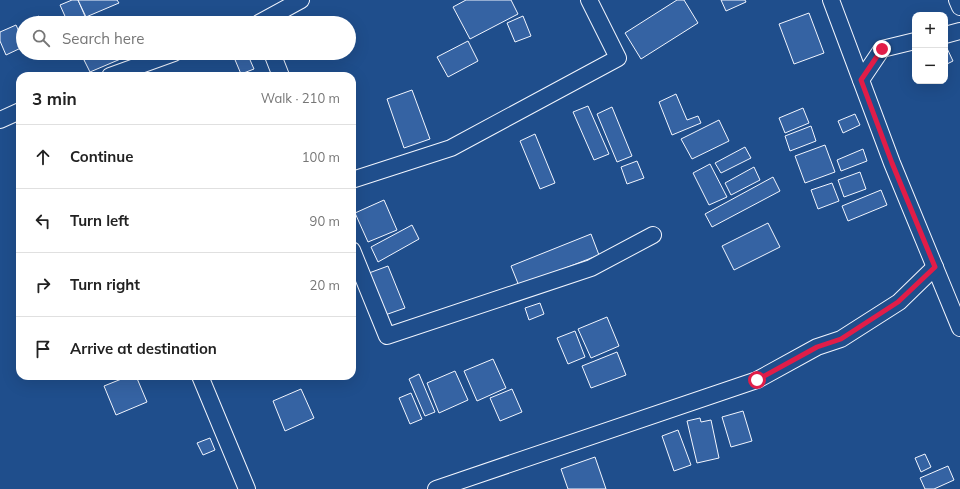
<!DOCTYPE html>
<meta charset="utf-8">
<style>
body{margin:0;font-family:Mulish,sans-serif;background:#f2f2f2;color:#222}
.controls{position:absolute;right:12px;top:12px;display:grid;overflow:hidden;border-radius:8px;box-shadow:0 4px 16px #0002}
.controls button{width:36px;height:36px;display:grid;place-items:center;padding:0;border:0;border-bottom:1px solid #e0e0e0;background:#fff;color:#222;font:20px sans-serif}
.stop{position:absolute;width:12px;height:12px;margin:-9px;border:3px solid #e11d48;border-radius:50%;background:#fff}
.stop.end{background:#e11d48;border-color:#fff;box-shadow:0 1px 4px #0008}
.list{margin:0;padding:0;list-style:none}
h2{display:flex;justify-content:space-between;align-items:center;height:52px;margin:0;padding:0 16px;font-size:17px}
h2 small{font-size:13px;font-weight:400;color:#767676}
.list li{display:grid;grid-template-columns:26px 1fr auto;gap:12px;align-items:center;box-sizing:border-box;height:64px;padding:0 16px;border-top:1px solid #e0e0e0}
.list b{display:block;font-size:15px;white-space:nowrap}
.list em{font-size:13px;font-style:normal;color:#767676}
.icon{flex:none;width:22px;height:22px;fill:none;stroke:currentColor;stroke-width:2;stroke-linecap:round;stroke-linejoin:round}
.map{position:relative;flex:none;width:960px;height:489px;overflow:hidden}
.search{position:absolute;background:#fff;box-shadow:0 4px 16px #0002;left:16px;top:16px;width:340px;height:44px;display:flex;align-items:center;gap:10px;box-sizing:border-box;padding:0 14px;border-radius:22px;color:#767676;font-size:15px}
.panel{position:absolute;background:#fff;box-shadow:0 4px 16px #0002;left:16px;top:72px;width:340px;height:308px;border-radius:12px}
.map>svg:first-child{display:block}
</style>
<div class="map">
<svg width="960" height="489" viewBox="0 0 960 489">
<rect width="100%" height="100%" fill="#1f4e8c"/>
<g fill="#3563a3" stroke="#f2f6ff">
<path d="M72 0H78L88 23H68L60 5Z"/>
<path d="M78 0H117L119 3 86 17Z"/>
<path d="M466 0H511L518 14 470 39 453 7Z"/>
<path d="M677 0H684L698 23 641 59 625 33Z"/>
<path d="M721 0H745L746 2 726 11Z"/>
<path d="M809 13 824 53 794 64 779 24Z"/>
<path d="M39 16 43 23H24Z"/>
<path d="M523 16 531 36 515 42 507 23Z"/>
<path d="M16 25 23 40V47L6 55 0 41V32Z"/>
<path d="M468 41 478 61 448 77 437 57Z"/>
<path d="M945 44 953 61 945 65Z"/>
<path d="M81 53H101L84 60Z"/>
<path d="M101 53H130V55L90 72 84 60Z"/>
<path d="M237 53H247L254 69 241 74 233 55Z"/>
<path d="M412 90 430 139 404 148 387 99Z"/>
<path d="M676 94 687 120 698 116 701 123 672 135 659 102Z"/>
<path d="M588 106 609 154 594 160 573 112Z"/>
<path d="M612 107 632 156 617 162 597 114Z"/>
<path d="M803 108 809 123 785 133 779 118Z"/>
<path d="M855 114 860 125 843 133 838 121Z"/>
<path d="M719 120 729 141 692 159 681 139Z"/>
<path d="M811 126 816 141 790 151 785 136Z"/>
<path d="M535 134 555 183 540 189 520 141Z"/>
<path d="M825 145 835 172 805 183 795 156Z"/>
<path d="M745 147 751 158 721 173 715 163Z"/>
<path d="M863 149 867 161 841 171 837 160Z"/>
<path d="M637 161 644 178 627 184 621 167Z"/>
<path d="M710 164 727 197 709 205 693 173Z"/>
<path d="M754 167 760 180 731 195 725 183Z"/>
<path d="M860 172 866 189 844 197 838 180Z"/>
<path d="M773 177 780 191 712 227 705 214Z"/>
<path d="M832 183 839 201 818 209 811 190Z"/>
<path d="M881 190 887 205 848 221 842 206Z"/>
<path d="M384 200 397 230 368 242 355 213Z"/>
<path d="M768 223 780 247 734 270 722 246Z"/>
<path d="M412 225 419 239 378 262 371 247Z"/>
<path d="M591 234 599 255 519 286 511 266Z"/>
<path d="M388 266 405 308 385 315 369 273Z"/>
<path d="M540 303 544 314 529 320 525 308Z"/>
<path d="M607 317 619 346 591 358 578 329Z"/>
<path d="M575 331 585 357 568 364 557 338Z"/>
<path d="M617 352 626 375 591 388 582 366Z"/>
<path d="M493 359 506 388 477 401 464 371Z"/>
<path d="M455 371 468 400 439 413 427 383Z"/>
<path d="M419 374 435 412 425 416 409 379Z"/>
<path d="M129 376H136L147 402 116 415 104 386Z"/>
<path d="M301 389 314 418 285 431 273 401Z"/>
<path d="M512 389 522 412 500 421 490 398Z"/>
<path d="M411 393 422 419 410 424 399 398Z"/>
<path d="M743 411 752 441 731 447 722 417Z"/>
<path d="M700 418 701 422 711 420 719 458 697 463 687 421Z"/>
<path d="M678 430 691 465 674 471 662 436Z"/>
<path d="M210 438 215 450 203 455 197 443Z"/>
<path d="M925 454 931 467 921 472 915 458Z"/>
<path d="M595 457 606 489H568L561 469Z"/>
<path d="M948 466 954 480 934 489H925L920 478Z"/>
</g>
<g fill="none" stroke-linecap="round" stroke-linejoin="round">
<g stroke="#f2f6ff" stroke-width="18">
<g id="minor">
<path d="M831 0 892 163 960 328"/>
<path d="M957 0 960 7"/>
<path d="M259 23 301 0"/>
<path d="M945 35 960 31"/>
<path d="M272 53 281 76"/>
<path d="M110 76 174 53"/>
<path d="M861 80 882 49 915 41"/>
<path d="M0 120 20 111"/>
<path d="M352 180 451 148 618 58 589 0"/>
<path d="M352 250 387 336 591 268 653 235"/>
<path d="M200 376 247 489"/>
<path d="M436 489 757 380 817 347 841 339 899 302 935 267"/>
</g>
</g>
<use href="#minor" stroke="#1f4e8c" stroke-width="16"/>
</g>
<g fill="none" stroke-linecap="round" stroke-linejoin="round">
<path stroke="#e11d48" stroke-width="5" d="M757 380 817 347 841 339 898 302 935 267 892 163 861 80 882 49"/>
</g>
</svg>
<div class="controls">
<button>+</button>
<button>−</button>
</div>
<div class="stop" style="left:757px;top:380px"></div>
<div class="stop end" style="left:882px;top:49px"></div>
<div class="search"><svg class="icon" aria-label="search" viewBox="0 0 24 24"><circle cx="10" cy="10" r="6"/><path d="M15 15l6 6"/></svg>Search here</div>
<section class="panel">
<h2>3 min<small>Walk · 210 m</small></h2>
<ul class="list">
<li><svg class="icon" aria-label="ahead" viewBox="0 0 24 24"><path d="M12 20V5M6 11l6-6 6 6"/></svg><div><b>Continue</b></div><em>100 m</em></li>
<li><svg class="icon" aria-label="left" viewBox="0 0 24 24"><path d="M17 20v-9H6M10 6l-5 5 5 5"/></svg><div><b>Turn left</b></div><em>90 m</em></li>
<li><svg class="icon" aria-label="right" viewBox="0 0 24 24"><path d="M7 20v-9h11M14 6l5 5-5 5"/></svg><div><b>Turn right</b></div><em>20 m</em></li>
<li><svg class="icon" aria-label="arrive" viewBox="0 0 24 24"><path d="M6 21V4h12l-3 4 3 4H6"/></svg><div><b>Arrive at destination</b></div></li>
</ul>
</section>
</div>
